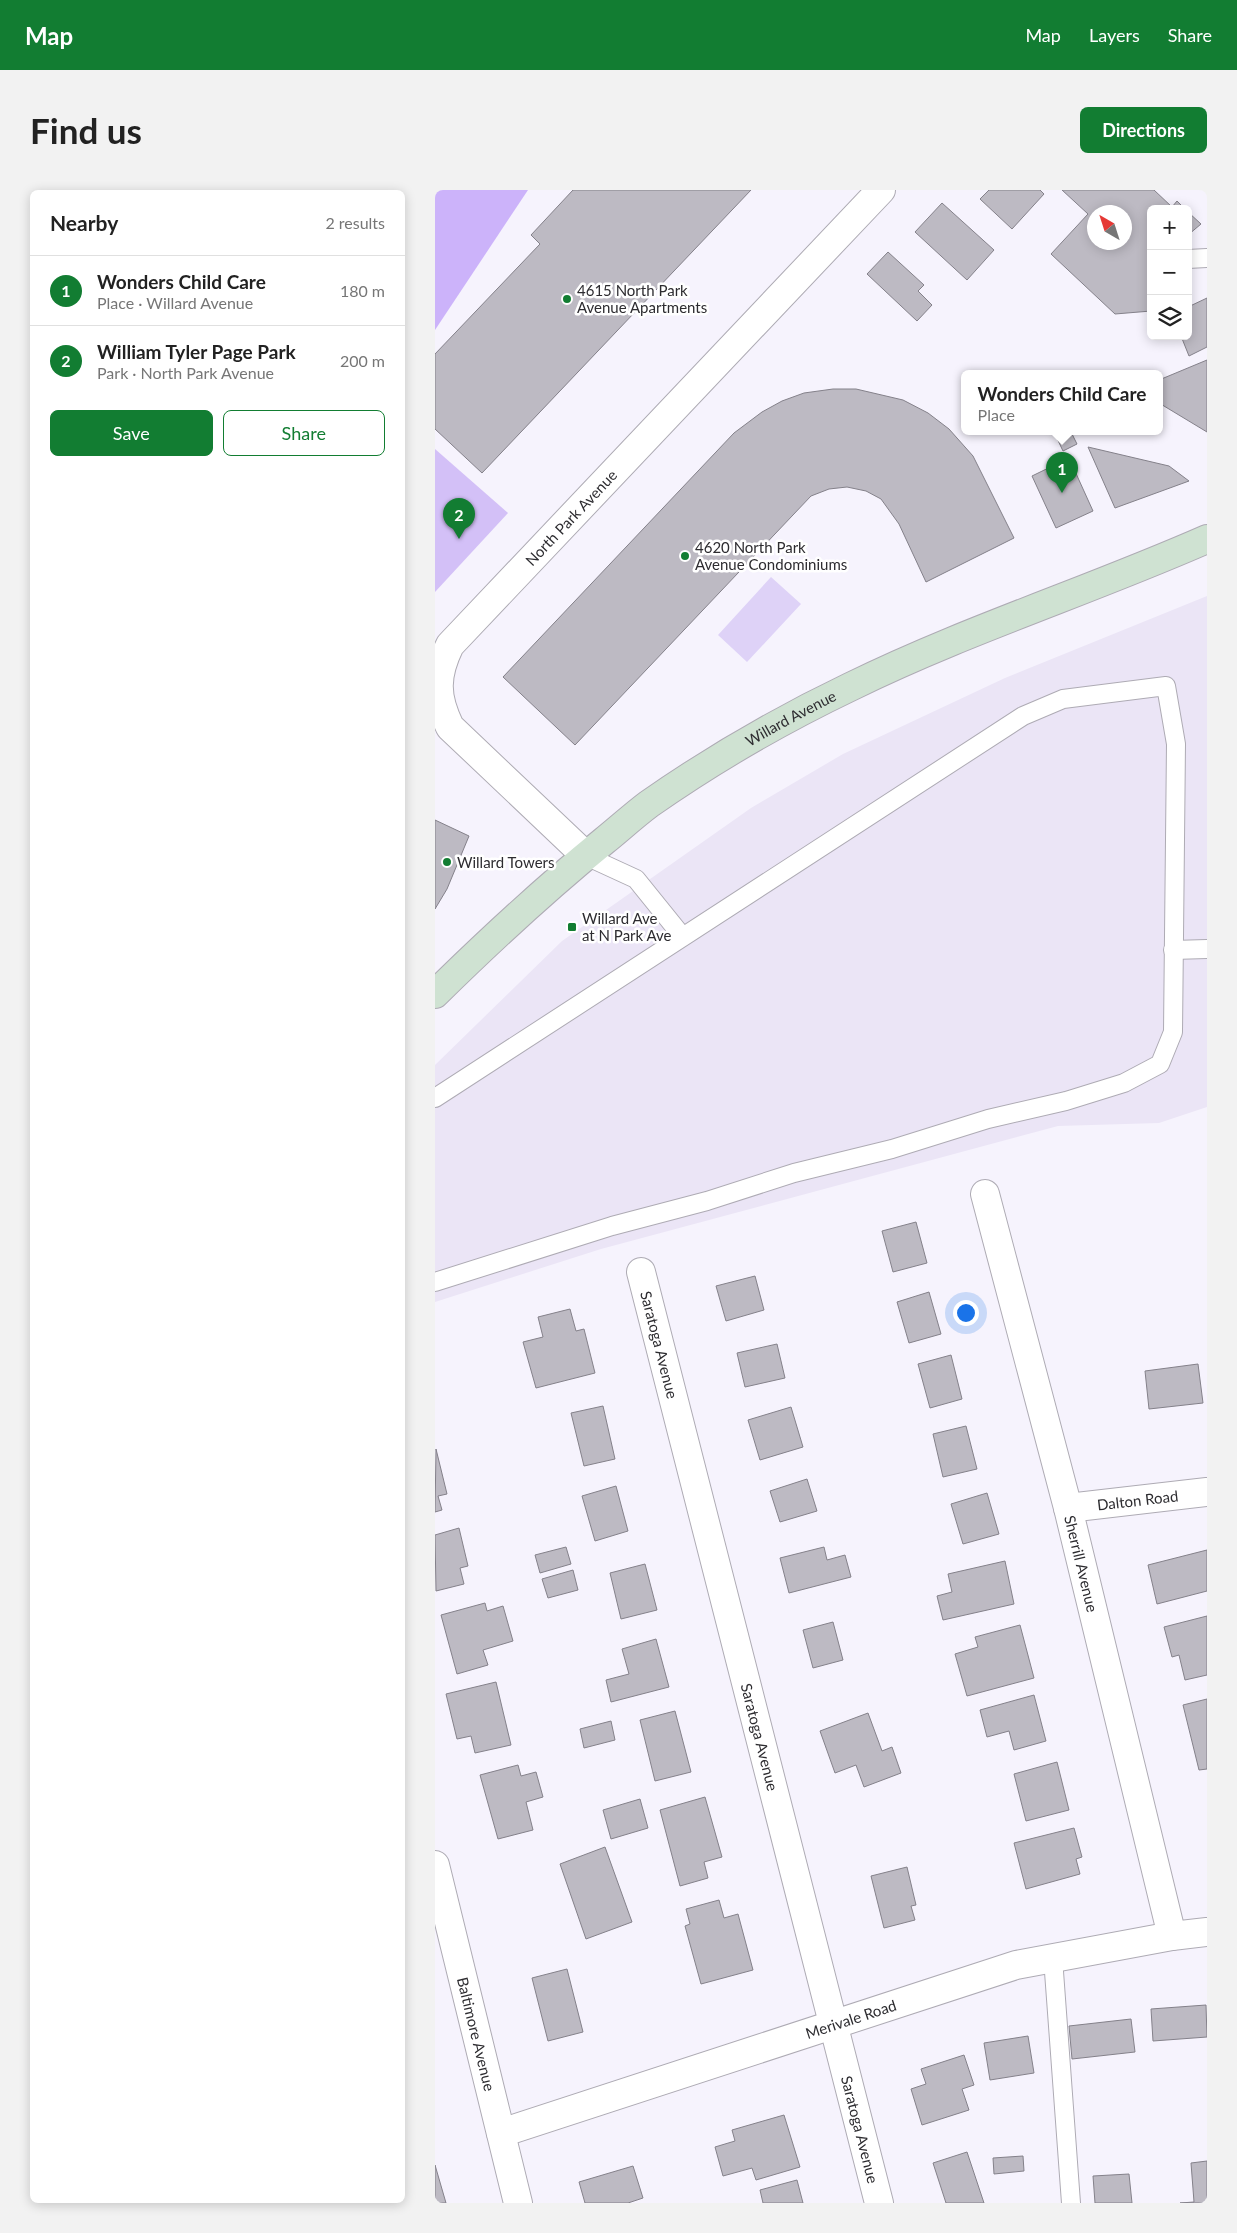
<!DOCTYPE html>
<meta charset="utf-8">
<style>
body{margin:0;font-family:Lato,sans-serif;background:#f2f2f2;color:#222}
.controls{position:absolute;right:15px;top:15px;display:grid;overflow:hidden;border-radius:8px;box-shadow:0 2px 12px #0003}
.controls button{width:45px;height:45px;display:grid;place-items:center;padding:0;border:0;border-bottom:1px solid #e0e0e0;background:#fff;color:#222;font:25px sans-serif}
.compass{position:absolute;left:652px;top:15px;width:45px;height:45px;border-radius:50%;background:#fff;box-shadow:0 2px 12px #0003;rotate:321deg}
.you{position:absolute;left:530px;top:1122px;width:18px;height:18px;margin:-12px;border:4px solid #fff;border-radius:50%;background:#1a73e8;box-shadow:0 0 0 8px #1a73e833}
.badge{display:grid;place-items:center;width:32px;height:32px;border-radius:50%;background:#127d32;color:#fff;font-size:16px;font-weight:700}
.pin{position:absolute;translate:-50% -41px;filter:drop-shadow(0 1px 2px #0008)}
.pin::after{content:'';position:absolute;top:26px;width:18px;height:15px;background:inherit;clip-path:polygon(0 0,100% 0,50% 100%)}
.popup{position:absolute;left:526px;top:180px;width:202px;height:65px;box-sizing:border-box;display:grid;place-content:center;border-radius:8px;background:#fff;filter:drop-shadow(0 1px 4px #0005);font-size:16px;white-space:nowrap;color:#767676}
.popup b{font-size:19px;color:#222}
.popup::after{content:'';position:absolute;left:50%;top:100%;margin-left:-10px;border:10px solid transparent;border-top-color:#fff}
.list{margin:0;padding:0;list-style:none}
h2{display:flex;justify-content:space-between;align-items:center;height:65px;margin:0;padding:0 20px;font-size:21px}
h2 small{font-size:16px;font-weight:400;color:#767676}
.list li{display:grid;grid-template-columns:32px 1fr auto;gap:15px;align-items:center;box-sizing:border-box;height:70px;padding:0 20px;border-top:1px solid #e0e0e0}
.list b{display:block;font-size:19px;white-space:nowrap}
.list p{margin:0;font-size:16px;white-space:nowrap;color:#767676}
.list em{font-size:16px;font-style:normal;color:#767676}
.actions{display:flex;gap:10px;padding:15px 20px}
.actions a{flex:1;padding:11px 0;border:1px solid #127d32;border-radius:8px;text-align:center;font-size:18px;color:#127d32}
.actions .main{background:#127d32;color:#fff}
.icon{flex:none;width:28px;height:28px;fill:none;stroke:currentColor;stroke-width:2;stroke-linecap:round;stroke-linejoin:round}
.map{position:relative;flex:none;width:772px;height:2013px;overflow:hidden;border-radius:8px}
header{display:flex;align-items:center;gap:30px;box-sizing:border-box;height:70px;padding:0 25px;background:#127d32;color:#fff}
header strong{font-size:24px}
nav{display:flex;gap:28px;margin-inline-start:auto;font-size:18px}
.intro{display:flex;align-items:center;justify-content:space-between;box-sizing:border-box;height:120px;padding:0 30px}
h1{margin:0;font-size:35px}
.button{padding:12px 22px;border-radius:8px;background:#127d32;color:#fff;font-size:18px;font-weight:700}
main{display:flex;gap:30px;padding:0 30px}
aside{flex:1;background:#fff;border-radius:8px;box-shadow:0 2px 12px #0003}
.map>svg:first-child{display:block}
</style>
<header>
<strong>Map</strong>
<nav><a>Map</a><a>Layers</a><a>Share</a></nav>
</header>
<div class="intro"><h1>Find us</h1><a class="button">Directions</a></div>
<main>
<aside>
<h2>Nearby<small>2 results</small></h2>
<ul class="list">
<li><span class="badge">1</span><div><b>Wonders Child Care</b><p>Place · Willard Avenue</p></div><em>180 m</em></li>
<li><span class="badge">2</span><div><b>William Tyler Page Park</b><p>Park · North Park Avenue</p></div><em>200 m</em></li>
</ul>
<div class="actions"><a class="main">Save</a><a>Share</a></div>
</aside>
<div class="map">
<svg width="772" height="2013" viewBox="0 0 772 2013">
<rect width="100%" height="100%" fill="#f6f3fd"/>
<path fill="#ebe5f6" d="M772 406V917L724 933 623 936 166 1059 0 1112V875L127 751 316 618 408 564 570 488Z"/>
<path fill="#d3c0f7" d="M0 259 73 323 0 402Z"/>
<path fill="#ccb3fa" d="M0 0H93L0 140Z"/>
<path fill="#ded2f7" d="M336 387 366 414 312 472 283 445Z"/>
<g fill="#bdbac3" stroke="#84818a" fill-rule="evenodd">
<path d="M138 0H316L47 283 0 239V164L105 54 96 45Z"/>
<path d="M554 0H605L609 4 577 39 545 9Z"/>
<path d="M627 0H719L737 17 742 11 750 19H716V121L680 124 616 64 653 24ZM660 22H690V52H660Z"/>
<path d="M507 13 559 60 532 90 480 42Z"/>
<path d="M753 22 766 34 753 45Z"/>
<path d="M453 62 489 95 483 101 497 115 482 131 432 84Z"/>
<path d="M772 108V157L754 166 746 146H753V117Z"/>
<path d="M772 170V242L724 213V190Z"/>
<path d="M398 199H421L468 210 493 223 514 239 538 266 579 348 491 392 464 334 446 309 431 301 412 297 394 299 376 306 140 555 68 487 299 243 327 222 347 211 369 203Z"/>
<path d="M619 242H636L642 254 628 261Z"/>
<path d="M653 257 734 276 754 291 680 318Z"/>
<path d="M634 268 658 321 621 338 597 286Z"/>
<path d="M0 630 34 646 12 699 0 719Z"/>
<path d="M481 1032 492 1073 458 1082 447 1041Z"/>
<path d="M320 1086 329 1120 291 1131 281 1096Z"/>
<path d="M494 1102 506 1144 474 1153 462 1112Z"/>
<path d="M135 1119 141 1141 149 1139 160 1183 101 1198 88 1152 108 1147 103 1127Z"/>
<path d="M342 1154 350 1188 310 1197 302 1163Z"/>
<path d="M516 1165 527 1209 495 1218 483 1174Z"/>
<path d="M763 1174 768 1213 714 1219 710 1181Z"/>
<path d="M168 1216 180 1269 149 1276 136 1223Z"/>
<path d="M356 1217 368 1257 325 1270 313 1230Z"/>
<path d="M531 1236 542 1279 508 1287 498 1244Z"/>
<path d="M1 1259 12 1304 3 1306 7 1320 0 1322Z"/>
<path d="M372 1289 382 1321 345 1332 335 1301Z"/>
<path d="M181 1296 193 1341 160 1351 147 1306Z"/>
<path d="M552 1303 564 1344 528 1354 516 1314Z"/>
<path d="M24 1338 33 1376 25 1378 29 1394 1 1401 0 1345Z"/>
<path d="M131 1357 136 1374 105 1383 100 1365Z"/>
<path d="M389 1357 392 1370 410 1365 416 1387 354 1403 345 1368Z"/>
<path d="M772 1360V1401L722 1414 713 1375Z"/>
<path d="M570 1371 579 1414 508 1430 502 1406 517 1402 513 1384Z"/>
<path d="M210 1374 222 1420 186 1429 175 1383Z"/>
<path d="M138 1380 143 1400 113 1408 107 1389Z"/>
<path d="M50 1413 52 1421 68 1416 78 1451 48 1460 53 1475 22 1484 6 1425Z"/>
<path d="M772 1426V1485L750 1490 744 1465 737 1467 729 1437Z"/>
<path d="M398 1432 408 1470 378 1478 368 1440Z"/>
<path d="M585 1435 599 1488 532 1506 520 1464 543 1457 540 1447Z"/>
<path d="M221 1449 234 1497 176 1512 171 1490 194 1484 187 1459Z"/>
<path d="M61 1492 76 1555 40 1563 36 1546 22 1549 11 1504Z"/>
<path d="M599 1505 611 1551 579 1560 574 1541 552 1547 545 1520Z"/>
<path d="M772 1509V1579L764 1580 748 1515Z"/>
<path d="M240 1521 256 1582 220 1591 205 1530Z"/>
<path d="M433 1523 447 1561 457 1557 466 1583 429 1597 421 1575 400 1583 385 1541Z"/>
<path d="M176 1531 180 1550 149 1558 145 1539Z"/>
<path d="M622 1572 634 1620 591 1631 579 1584Z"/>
<path d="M83 1575 86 1586 101 1582 108 1607 91 1612 98 1640 63 1649 45 1585Z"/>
<path d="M270 1607 287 1667 269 1672 273 1688 245 1696 225 1620Z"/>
<path d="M205 1609 213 1638 176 1649 168 1620Z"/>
<path d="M639 1638 647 1667 641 1669 645 1684 591 1699 579 1653Z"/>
<path d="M170 1657 197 1732 151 1749 125 1674Z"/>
<path d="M472 1677 481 1715 476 1716 480 1730 449 1738 436 1686Z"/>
<path d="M284 1710 289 1728 303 1724 318 1780 266 1794 250 1736 255 1734 251 1719Z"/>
<path d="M132 1779 148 1842 113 1851 97 1788Z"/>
<path d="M771 1815 772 1847 718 1851 716 1819Z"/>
<path d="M696 1829 700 1862 637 1869 634 1836Z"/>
<path d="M593 1846 599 1883 555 1890 549 1853Z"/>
<path d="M529 1865 539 1895 527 1899 534 1920 487 1935 476 1899 491 1894 486 1879Z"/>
<path d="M349 1925 365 1977 321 1990 317 1978 288 1986 280 1957 300 1951 297 1940Z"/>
<path d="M532 1962 549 2013H511L498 1973Z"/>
<path d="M588 1966 589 1981 559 1984 558 1968Z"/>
<path d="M772 1971V2013H745L759 2012 756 1973Z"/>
<path d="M0 1975 11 2013H0Z"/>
<path d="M198 1976 208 2008 193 2013H150L144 1992Z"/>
<path d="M694 1984 697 2013H660L658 1986Z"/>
<path d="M362 1990 368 2013H328L325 2000Z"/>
</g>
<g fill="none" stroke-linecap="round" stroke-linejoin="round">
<g stroke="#aeabb4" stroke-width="20">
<g id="lane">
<path d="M753 69 772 68"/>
<path d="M151 666 201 689 247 746"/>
<path d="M738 760 772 759"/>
<path d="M0 908 588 526 628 509 731 496 741 554 738 842 725 874 689 893 631 911 553 929 457 959 359 983 272 1011 177 1036 0 1092"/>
<path d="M618 1768 636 2013"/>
</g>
</g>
<g stroke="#aeabb4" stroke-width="30">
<g id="street">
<path id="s1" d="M151 666 15 537C0 506 0 486 15 455L446 0"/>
<path id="s2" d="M550 1004 633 1318 737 1746"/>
<path id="s3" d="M206 1082 444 2013"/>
<path id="s4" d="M633 1318 772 1302"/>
<path id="s5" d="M0 1675 83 2013"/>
<path id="s6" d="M66 1943 581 1775 737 1746 772 1742"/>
</g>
</g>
<g stroke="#aeabb4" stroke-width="30">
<g id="secondary">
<path id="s7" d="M0 804C54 751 110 699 169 651 184 639 198 626 214 614 277 570 346 530 415 497 531 440 654 401 772 349"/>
</g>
</g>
<use href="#lane" stroke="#fff" stroke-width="18"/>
<use href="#street" stroke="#fff" stroke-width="28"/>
<use href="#secondary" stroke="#cfe2d2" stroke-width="28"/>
</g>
<g fill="#127d32" stroke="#fff" stroke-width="2">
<circle cx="132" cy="109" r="5"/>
<circle cx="250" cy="366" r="5"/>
<circle cx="12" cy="672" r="5"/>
<rect x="132" y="732" width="10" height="10" rx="2.5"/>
</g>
<g text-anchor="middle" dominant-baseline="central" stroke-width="5" stroke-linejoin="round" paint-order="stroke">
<g font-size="15" fill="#2d2c30" stroke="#fff" text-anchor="start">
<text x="142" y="100">4615 North Park<tspan x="142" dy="17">Avenue Apartments</tspan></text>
<text x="260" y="357">4620 North Park<tspan x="260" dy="17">Avenue Condominiums</tspan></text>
<text x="22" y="672">Willard Towers</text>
<text x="147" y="728">Willard Ave<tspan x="147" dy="17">at N Park Ave</tspan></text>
</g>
<g font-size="15" fill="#2d2c30" stroke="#fff">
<text stroke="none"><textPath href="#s1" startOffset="449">North Park Avenue</textPath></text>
<text stroke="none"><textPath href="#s7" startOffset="452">Willard Avenue</textPath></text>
<text stroke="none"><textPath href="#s3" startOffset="75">Saratoga Avenue</textPath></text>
<text stroke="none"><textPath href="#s4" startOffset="70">Dalton Road</textPath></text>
<text stroke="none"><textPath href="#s2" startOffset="382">Sherrill Avenue</textPath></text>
<text stroke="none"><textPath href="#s3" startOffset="480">Saratoga Avenue</textPath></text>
<text stroke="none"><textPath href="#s6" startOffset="368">Merivale Road</textPath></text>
<text stroke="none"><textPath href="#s5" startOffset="174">Baltimore Avenue</textPath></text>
<text stroke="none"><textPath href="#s3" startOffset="885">Saratoga Avenue</textPath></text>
</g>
</g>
</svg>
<div class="controls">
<button>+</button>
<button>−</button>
<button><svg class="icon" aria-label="layers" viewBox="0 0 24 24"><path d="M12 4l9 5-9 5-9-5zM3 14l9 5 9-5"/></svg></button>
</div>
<svg class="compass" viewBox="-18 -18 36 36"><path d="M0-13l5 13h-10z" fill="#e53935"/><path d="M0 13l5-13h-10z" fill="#767676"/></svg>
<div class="you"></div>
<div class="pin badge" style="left:627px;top:303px">1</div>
<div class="popup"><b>Wonders Child Care</b>Place</div>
<div class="pin badge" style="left:24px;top:349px">2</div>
</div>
</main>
